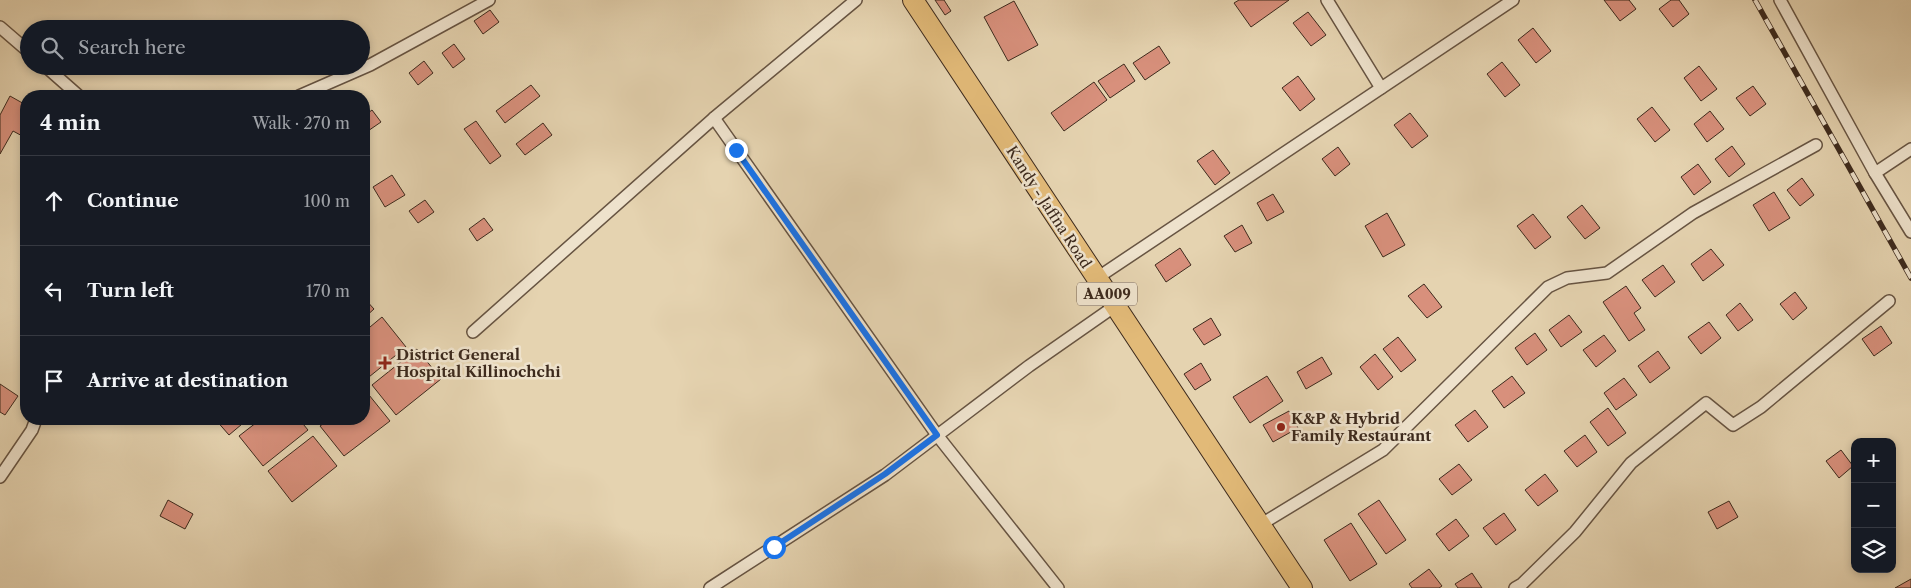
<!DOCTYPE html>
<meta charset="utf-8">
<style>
body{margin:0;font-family:"Libre Caslon Text",serif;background:#242831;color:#f1f3f6}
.controls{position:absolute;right:15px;bottom:15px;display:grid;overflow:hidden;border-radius:10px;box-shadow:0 2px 8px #0003}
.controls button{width:45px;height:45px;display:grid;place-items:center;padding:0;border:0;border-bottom:1px solid #363941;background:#171b24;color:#f1f3f6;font:25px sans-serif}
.stop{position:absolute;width:15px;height:15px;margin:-11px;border:4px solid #1a73e8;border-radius:50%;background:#fff}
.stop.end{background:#1a73e8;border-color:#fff;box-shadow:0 1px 5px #0008}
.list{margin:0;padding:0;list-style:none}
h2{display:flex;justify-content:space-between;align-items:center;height:65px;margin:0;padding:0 20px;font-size:21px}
h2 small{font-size:16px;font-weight:400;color:#9ea1a6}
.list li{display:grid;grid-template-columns:32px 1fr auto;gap:15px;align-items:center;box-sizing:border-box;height:90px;padding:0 20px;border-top:1px solid #363941}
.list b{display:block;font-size:19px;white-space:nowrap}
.list em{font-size:16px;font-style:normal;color:#9ea1a6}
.icon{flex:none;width:28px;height:28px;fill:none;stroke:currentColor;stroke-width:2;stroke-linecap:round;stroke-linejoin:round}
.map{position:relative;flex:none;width:1911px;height:588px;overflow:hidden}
.search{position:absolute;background:#171b24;box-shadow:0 2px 8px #0003;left:20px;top:20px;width:350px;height:55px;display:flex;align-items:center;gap:12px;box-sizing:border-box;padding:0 18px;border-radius:28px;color:#9ea1a6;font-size:19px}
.panel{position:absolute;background:#171b24;box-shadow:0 2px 8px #0003;left:20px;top:90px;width:350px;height:335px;border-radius:20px}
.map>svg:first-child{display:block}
</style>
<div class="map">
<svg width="1911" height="588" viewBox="0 0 1911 588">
<rect width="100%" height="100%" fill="#e5d3b0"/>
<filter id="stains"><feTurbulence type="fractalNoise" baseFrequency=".004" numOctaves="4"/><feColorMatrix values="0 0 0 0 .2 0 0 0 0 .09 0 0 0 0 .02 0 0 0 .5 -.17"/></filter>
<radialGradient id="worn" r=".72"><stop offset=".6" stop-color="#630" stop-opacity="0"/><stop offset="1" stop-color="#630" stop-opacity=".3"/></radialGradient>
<g fill="#d8907c" stroke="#3d2a1d">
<path d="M935 0H944L951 11 945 15Z"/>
<path d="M1239 0H1289L1251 27 1234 3Z"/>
<path d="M1604 0H1629L1636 9 1620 21Z"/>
<path d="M1671 0H1679L1689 14 1673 27 1659 9Z"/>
<path d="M1014 1 1038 45 1008 61 984 17Z"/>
<path d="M490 10 499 22 483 34 474 21Z"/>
<path d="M1308 12 1326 35 1311 46 1293 23Z"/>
<path d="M1533 28 1551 51 1536 63 1518 40Z"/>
<path d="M454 44 465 59 453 68 442 53Z"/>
<path d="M1159 46 1170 63 1145 80 1133 63Z"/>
<path d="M424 61 433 73 418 85 409 73Z"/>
<path d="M1502 62 1520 85 1505 97 1487 74Z"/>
<path d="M1124 64 1135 81 1110 98 1098 81Z"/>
<path d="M1699 66 1717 89 1701 101 1684 78Z"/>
<path d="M1298 76 1315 99 1300 111 1282 88Z"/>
<path d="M1094 82 1107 100 1064 131 1051 113Z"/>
<path d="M531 85 540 96 505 123 496 111Z"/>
<path d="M1753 86 1766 104 1750 116 1736 98Z"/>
<path d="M10 96 26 105V138L13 131 0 154V115Z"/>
<path d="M1652 107 1670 130 1655 142 1637 119Z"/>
<path d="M372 110 381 122 365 133 364 131V116Z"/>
<path d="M1710 111 1724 129 1707 142 1694 124Z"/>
<path d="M1410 113 1428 136 1412 148 1394 125Z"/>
<path d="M476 121 501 156 490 164 464 129Z"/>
<path d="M543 123 552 135 525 155 516 144Z"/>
<path d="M1732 146 1745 164 1729 177 1715 159Z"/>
<path d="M1338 147 1350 164 1335 176 1322 159Z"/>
<path d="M1213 150 1230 173 1215 185 1197 161Z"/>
<path d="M1698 164 1711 182 1694 195 1681 177Z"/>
<path d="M392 175 405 195 385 207 373 187Z"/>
<path d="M1802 178 1814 195 1800 206 1787 190Z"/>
<path d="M1774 192 1790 218 1769 231 1753 205Z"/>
<path d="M1273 194 1284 212 1267 221 1257 203Z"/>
<path d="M425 200 434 212 418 223 409 211Z"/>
<path d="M1582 205 1600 228 1585 239 1567 217Z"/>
<path d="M1387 213 1405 245 1383 257 1365 226Z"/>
<path d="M1533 214 1551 237 1535 249 1517 226Z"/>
<path d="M484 218 493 230 477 241 469 229Z"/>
<path d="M1242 225 1252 243 1235 252 1224 236Z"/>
<path d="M1180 248 1191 265 1166 282 1155 265Z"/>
<path d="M1711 249 1724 265 1703 281 1691 264Z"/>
<path d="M1663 265 1675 282 1655 297 1642 280Z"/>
<path d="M1424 284 1442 307 1427 318 1408 296Z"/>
<path d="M1626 286 1641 308 1634 313 1645 330 1629 341 1603 302Z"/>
<path d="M1795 292 1807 308 1793 320 1780 304Z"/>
<path d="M364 298 374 309 364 318Z"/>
<path d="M1740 303 1753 320 1738 331 1726 315Z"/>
<path d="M1569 315 1582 332 1561 347 1549 330Z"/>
<path d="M382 317 406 347 364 381V332Z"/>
<path d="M1211 318 1221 335 1204 345 1193 329Z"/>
<path d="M1709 322 1721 338 1701 354 1688 337Z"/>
<path d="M1881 326 1892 343 1874 356 1862 339Z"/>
<path d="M1535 333 1547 350 1527 365 1515 348Z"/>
<path d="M1604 335 1616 351 1596 367 1583 350Z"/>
<path d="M1398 337 1416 360 1401 372 1383 349Z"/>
<path d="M417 349 441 379 396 415 372 385Z"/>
<path d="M1658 351 1670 368 1650 383 1638 366Z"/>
<path d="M1375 354 1393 377 1378 390 1360 367Z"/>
<path d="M1322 357 1332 374 1306 389 1297 372Z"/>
<path d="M1201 363 1211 380 1195 390 1184 374Z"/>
<path d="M1267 376 1283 401 1250 423 1233 397Z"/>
<path d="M1512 376 1525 393 1504 408 1492 391Z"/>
<path d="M1624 378 1637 395 1616 410 1604 393Z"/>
<path d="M0 384 18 396 5 415 0 412Z"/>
<path d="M365 390 390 421 344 456 320 426 330 419H364V392Z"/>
<path d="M1608 408 1626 433 1608 446 1590 422Z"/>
<path d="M1475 410 1488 427 1468 442 1455 425Z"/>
<path d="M1289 411 1298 428 1273 442 1263 425Z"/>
<path d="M215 419H248L229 435Z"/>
<path d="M261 419H299L308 430 263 466 239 436Z"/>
<path d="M309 419H320L314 424Z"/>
<path d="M1585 435 1597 452 1577 467 1564 451Z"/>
<path d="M313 436 337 466 292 502 268 471Z"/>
<path d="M1841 450 1853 466 1839 478 1826 461Z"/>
<path d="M1459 464 1472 480 1452 495 1439 479Z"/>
<path d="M1545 474 1558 491 1538 506 1525 490Z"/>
<path d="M168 500 193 514 185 529 160 516Z"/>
<path d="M1379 500 1406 540 1386 554 1358 514Z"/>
<path d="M1729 501 1738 517 1717 529 1708 512Z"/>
<path d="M1504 513 1516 530 1496 545 1483 528Z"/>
<path d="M1456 519 1469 536 1449 551 1436 534Z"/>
<path d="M1351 523 1377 564 1350 581 1324 540Z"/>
<path d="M1429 569 1442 586 1439 588H1412L1409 584Z"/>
<path d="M1472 573 1482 588H1458L1455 584Z"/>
<path d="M1911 579V588H1895Z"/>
</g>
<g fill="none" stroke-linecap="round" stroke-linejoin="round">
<g stroke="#675442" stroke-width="14">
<g id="minor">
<path d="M1327 0 1381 88"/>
<path d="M1780 0 1875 173 1911 232"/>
<path d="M0 27 29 52"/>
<path d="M45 66 79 96"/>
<path d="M299 96 370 65 489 0"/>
<path d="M714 118 937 435 1058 588"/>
<path d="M1875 173 1911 149"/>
<path d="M1097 278 1513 0"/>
<path d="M473 332 714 118 856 0"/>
<path d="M0 477 32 430 36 419"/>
<path d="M1260 525 1383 450 1548 287 1567 278 1607 273 1693 213 1816 145"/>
<path d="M710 588 885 475 1029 366 1115 306"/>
<path d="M1515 588 1522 584 1575 532 1631 463 1706 403 1733 425 1761 407 1889 301"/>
</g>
</g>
<g stroke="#3d2a1d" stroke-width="22">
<path id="trunk" d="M913 0 1302 588"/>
</g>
<use href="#minor" stroke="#eee2cc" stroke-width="11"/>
<use href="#trunk" stroke="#e2ba78" stroke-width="20"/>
<g stroke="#3d2a1d" stroke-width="5.5">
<path id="rail" d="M1755 0 1911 278"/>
</g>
<use href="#rail" stroke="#eee2cc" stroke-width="4" stroke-dasharray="11" stroke-linecap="butt"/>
</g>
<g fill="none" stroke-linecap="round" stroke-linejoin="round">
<path stroke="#1a73e8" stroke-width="6" d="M736 150 937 435 885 474 774 547"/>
</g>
<g fill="#8f2418" stroke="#eee2cc" stroke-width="2">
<path d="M382.5 355.5h5v5h5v5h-5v5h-5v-5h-5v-5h5z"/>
<circle cx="1281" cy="427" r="5"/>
</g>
<g text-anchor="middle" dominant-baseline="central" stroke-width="5" stroke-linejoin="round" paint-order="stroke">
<rect fill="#eee2cc" stroke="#726152" stroke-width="1" x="1077" y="282.5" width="60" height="23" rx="4"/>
<g font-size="14" font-weight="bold" fill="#3d2a1d">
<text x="1107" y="294">AA009</text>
</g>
<g font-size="15" fill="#3d2a1d" stroke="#eee2cc">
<text transform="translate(1049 207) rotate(57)">Kandy - Jaffna Road</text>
</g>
<g font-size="15" font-weight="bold" fill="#3d2a1d" stroke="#eee2cc" text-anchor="start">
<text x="396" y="354">District General<tspan x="396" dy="17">Hospital Killinochchi</tspan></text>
<text x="1291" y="418">K&amp;P &amp; Hybrid<tspan x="1291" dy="17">Family Restaurant</tspan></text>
</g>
</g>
<rect width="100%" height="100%" filter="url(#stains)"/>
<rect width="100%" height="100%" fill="url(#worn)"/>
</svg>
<div class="controls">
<button>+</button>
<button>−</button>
<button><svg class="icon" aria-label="layers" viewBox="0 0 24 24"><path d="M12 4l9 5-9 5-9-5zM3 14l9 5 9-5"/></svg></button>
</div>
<div class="stop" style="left:774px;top:547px"></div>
<div class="stop end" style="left:736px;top:150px"></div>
<div class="search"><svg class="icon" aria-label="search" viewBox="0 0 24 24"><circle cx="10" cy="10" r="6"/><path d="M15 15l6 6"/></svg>Search here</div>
<section class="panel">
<h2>4 min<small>Walk · 270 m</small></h2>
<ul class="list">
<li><svg class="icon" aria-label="ahead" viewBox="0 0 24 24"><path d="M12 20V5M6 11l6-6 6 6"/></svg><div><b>Continue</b></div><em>100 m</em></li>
<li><svg class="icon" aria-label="left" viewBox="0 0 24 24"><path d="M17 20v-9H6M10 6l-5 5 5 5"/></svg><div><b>Turn left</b></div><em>170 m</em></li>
<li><svg class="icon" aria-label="arrive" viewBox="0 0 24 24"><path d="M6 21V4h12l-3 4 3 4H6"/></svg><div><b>Arrive at destination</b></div></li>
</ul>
</section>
</div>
